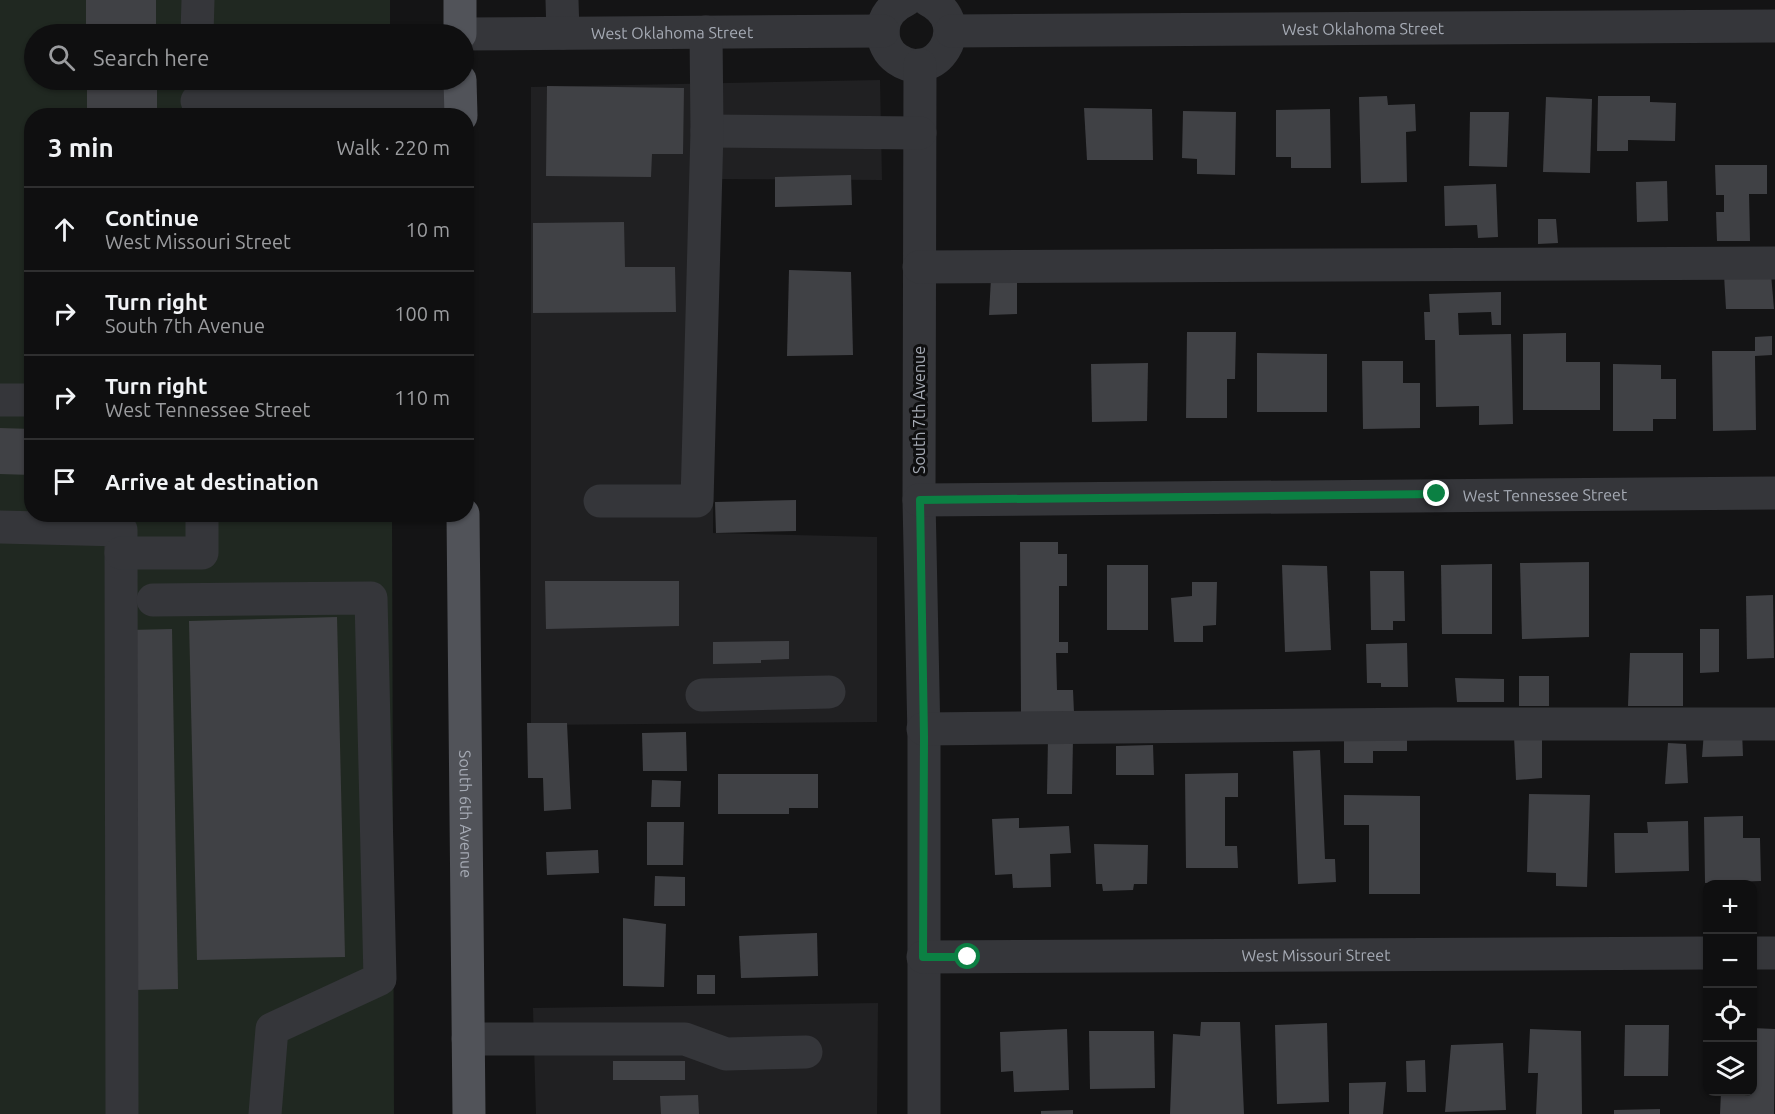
<!DOCTYPE html>
<meta charset="utf-8">
<style>
body{margin:0;font-family:Ubuntu,sans-serif;background:#1d1d1e;color:#f1f3f6}
.controls{position:absolute;right:18px;bottom:18px;display:grid;overflow:hidden;border-radius:12px;box-shadow:0 2px 4px #0004}
.controls button{width:54px;height:54px;display:grid;place-items:center;padding:0;border:0;border-bottom:2px solid #2f2f30;background:#0f0f10;color:#f1f3f6;font:30px sans-serif}
.stop{position:absolute;width:18px;height:18px;margin:-14px;border:4px solid #0b8043;border-radius:50%;background:#fff}
.stop.end{background:#0b8043;border-color:#fff;box-shadow:0 2px 6px #0008}
.list{margin:0;padding:0;list-style:none}
h2{display:flex;justify-content:space-between;align-items:center;height:78px;margin:0;padding:0 24px;font-size:26px}
h2 small{font-size:20px;font-weight:400;color:#9b9c9f}
.list li{display:grid;grid-template-columns:39px 1fr auto;gap:18px;align-items:center;box-sizing:border-box;height:84px;padding:0 24px;border-top:2px solid #2f2f30}
.list b{display:block;font-size:22px;white-space:nowrap}
.list p{margin:0;font-size:20px;white-space:nowrap;color:#9b9c9f}
.list em{font-size:20px;font-style:normal;color:#9b9c9f}
.icon{flex:none;width:33px;height:33px;fill:none;stroke:currentColor;stroke-width:2;stroke-linecap:round;stroke-linejoin:round}
.map{position:relative;flex:none;width:1775px;height:1114px;overflow:hidden}
.search{position:absolute;background:#0f0f10;box-shadow:0 2px 4px #0004;left:24px;top:24px;width:450px;height:66px;display:flex;align-items:center;gap:15px;box-sizing:border-box;padding:0 21px;border-radius:33px;color:#9b9c9f;font-size:22px}
.panel{position:absolute;background:#0f0f10;box-shadow:0 2px 4px #0004;left:24px;top:108px;width:450px;height:414px;border-radius:24px}
.map>svg:first-child{display:block}
</style>
<div class="map">
<svg width="1775" height="1114" viewBox="0 0 1775 1114">
<rect width="100%" height="100%" fill="#141415"/>
<g fill="#202022">
<path d="M880 80 882 180 715 179 713 533 877 537V722L531 725V87Z"/>
<path d="M878 1003 877 1114H536L533 1008Z"/>
</g>
<path fill="#202821" d="M0 0H390V34H34V80H390V115L32 116V514L392 515 394 1114H0Z"/>
<g fill="#404145">
<rect x="86" y="0" width="70" height="34"/>
<rect x="87" y="80" width="70" height="36"/>
<path d="M547 86 684 88 683 154H652L651 177 546 176Z"/>
<path d="M1387 96 1388 105 1415 104 1416 131 1406 132 1407 182 1361 183 1359 97Z"/>
<path d="M1598 96H1650V102L1676 103 1675 141 1628 140V151H1597Z"/>
<path d="M1546 97 1592 99 1590 173 1543 172Z"/>
<path d="M1084 108 1152 109 1153 160H1087Z"/>
<path d="M1330 109 1331 168H1291V157H1276V110Z"/>
<path d="M1183 111 1236 112 1235 175 1197 174V159L1182 158Z"/>
<path d="M1470 112H1509L1507 167 1469 166Z"/>
<path d="M1715 165H1767V194H1749L1750 241H1717L1716 212H1724V195H1716Z"/>
<path d="M851 175 852 205 775 207V177Z"/>
<path d="M1667 181 1668 221 1637 222 1636 182Z"/>
<path d="M1496 184 1498 237 1478 238 1477 225 1445 226 1444 186Z"/>
<path d="M1538 219H1556L1558 243 1538 244Z"/>
<path d="M624 222 625 267H675L676 312 533 313V223Z"/>
<path d="M789 270 851 272 853 355 787 356Z"/>
<path d="M1771 274 1774 309H1726L1724 275Z"/>
<path d="M991 278 1017 280V314L989 315Z"/>
<path d="M1501 292V325H1492L1491 312 1458 313 1459 335 1511 334 1513 424 1479 425V406L1436 407 1435 340H1425L1424 312H1430L1429 294Z"/>
<path d="M1187 332H1236L1235 379H1227V418H1186Z"/>
<path d="M1566 333V362H1600V410H1523V334Z"/>
<path d="M1772 336V355L1755 356 1756 430 1713 431 1712 351H1755V337Z"/>
<path d="M1257 353 1327 354V412H1257Z"/>
<path d="M1362 361H1403V383H1420V428L1363 429Z"/>
<path d="M1148 363 1147 421 1092 422 1091 364Z"/>
<path d="M1613 364 1661 365V379H1676V419H1653V431H1613Z"/>
<path d="M0 428 32 429V475L0 474Z"/>
<path d="M796 500V531L716 533 715 502Z"/>
<path d="M1020 542H1058V554H1067V586H1059V642H1068V653H1056L1057 690H1073L1074 713H1021Z"/>
<path d="M1589 562V637L1522 639 1520 563Z"/>
<path d="M1492 564V634H1442L1441 565Z"/>
<rect x="1107" y="565" width="41" height="65"/>
<path d="M1282 565 1327 566 1331 650 1285 652Z"/>
<path d="M1370 571H1404L1405 621H1393V630H1371Z"/>
<path d="M545 581H679V626L546 629Z"/>
<path d="M1192 582H1217L1216 625 1203 626V642H1174L1171 598 1192 596Z"/>
<path d="M1773 595 1774 658 1747 659 1746 596Z"/>
<path d="M337 617 345 957 197 960 189 621Z"/>
<path d="M172 629 178 989 135 990 129 630Z"/>
<path d="M1700 629H1719V672L1700 673Z"/>
<path d="M789 641V659L761 660V663L713 664V642Z"/>
<path d="M1407 643 1408 687H1381V683H1367L1366 644Z"/>
<path d="M1630 653H1683V706H1628Z"/>
<rect x="1519" y="676" width="30" height="30"/>
<path d="M1455 678 1504 679V702H1457Z"/>
<path d="M527 723H567L571 809 544 811 543 778H528Z"/>
<path d="M1344 730H1407V751H1373V763H1344Z"/>
<path d="M1742 731 1743 756 1702 757 1704 732Z"/>
<path d="M686 732 687 771H643L642 733Z"/>
<path d="M1514 736H1542V778L1516 780Z"/>
<path d="M1048 738 1073 739 1072 794H1047Z"/>
<path d="M1668 743 1686 744 1688 783 1665 784Z"/>
<path d="M1153 745 1154 775H1116V746Z"/>
<path d="M1320 750 1325 859H1335L1336 882 1298 884 1293 751Z"/>
<path d="M1238 773V797H1225V846H1237L1238 868H1186L1185 774Z"/>
<path d="M718 774H818V808H789V814H718Z"/>
<path d="M652 780 681 781 680 807H651Z"/>
<path d="M1529 794 1590 795 1587 887 1556 886V873L1527 872Z"/>
<path d="M1344 795 1420 796V894H1369V825H1344Z"/>
<path d="M1743 816V838H1760L1761 881 1705 883 1704 817Z"/>
<path d="M1019 818V828L1069 826 1071 853 1050 854 1051 887 1013 888 1012 874 995 875 992 819Z"/>
<path d="M1688 821 1689 871 1615 873 1614 833H1648L1647 822Z"/>
<path d="M647 822H684L683 865H647Z"/>
<path d="M1094 844 1148 845 1147 884H1134L1133 890 1103 891 1102 884H1096Z"/>
<path d="M598 850 599 873 547 875 546 852Z"/>
<path d="M655 876 685 877V906H654Z"/>
<path d="M623 918 666 924 664 987 623 986Z"/>
<path d="M817 933 818 976 741 978 739 936Z"/>
<rect x="697" y="975" width="18" height="19"/>
<path d="M1201 1022H1240L1244 1114H1170L1173 1034 1200 1036Z"/>
<path d="M1327 1023 1329 1102 1277 1104 1275 1025Z"/>
<path d="M1625 1025H1669L1668 1076H1624Z"/>
<path d="M1752 1028 1775 1029 1774 1114H1720L1721 1092H1752Z"/>
<path d="M1067 1029 1069 1090 1014 1092 1013 1071 1001 1072 1000 1032Z"/>
<path d="M1530 1029 1581 1031 1582 1114H1536L1538 1073H1528Z"/>
<path d="M1089 1031H1154L1155 1088 1090 1089Z"/>
<path d="M1503 1043 1506 1110 1445 1112 1451 1045Z"/>
<path d="M1425 1060 1426 1092H1407L1406 1061Z"/>
<rect x="613" y="1061" width="72" height="19"/>
<path d="M1386 1082 1383 1114H1349V1083Z"/>
<path d="M698 1095 699 1114H661L660 1096Z"/>
<path d="M1660 1109V1114H1614V1110Z"/>
<path d="M1073 1110V1114H1041V1111Z"/>
</g>
<g fill="none" stroke-linecap="round" stroke-linejoin="round">
<g stroke="#35363a" stroke-width="33">
<path d="M562 0 563 33"/>
<path d="M906 0C893 6 883 16 883 31 883 42 888 53 897 59 935 86 976 24 928 0"/>
<path id="s1" d="M951 31 1775 26"/>
<path d="M197 34 198 0"/>
<path id="s2" d="M460 34 883 31"/>
<path d="M920 65 919 500 924 737V1114"/>
<path d="M197 101 460 97"/>
<path d="M707 131 920 133"/>
<path d="M919 267 1775 263"/>
<path d="M0 400H32"/>
<path id="s3" d="M919 500 1775 493"/>
<path d="M600 501H697L707 131 706 32"/>
<path d="M0 527 121 530 122 1114"/>
<path d="M121 553H202V514"/>
<path d="M153 600 371 598 380 979 272 1029 265 1114"/>
<path d="M702 695 829 692"/>
<path d="M923 729 1434 724H1775"/>
<path d="M1752 953H1775"/>
<path id="s4" d="M923 957 1708 953"/>
<path d="M468 1039H685L726 1054 806 1052"/>
</g>
<g stroke="#515359" stroke-width="33">
<path d="M460 0V34"/>
<path d="M460 80 461 116"/>
<path id="s5" d="M463 514 469 1114"/>
</g>
</g>
<g fill="none" stroke-linecap="round" stroke-linejoin="round">
<path stroke="#0b8043" stroke-width="8" d="M968 957H923L924 737 920 500 1437 494"/>
</g>
<g text-anchor="middle" dominant-baseline="central" stroke-width="6" stroke-linejoin="round" paint-order="stroke">
<g font-size="16" fill="#a6abb5" stroke="#0f0f10">
<text stroke="none"><textPath href="#s1" startOffset="412">West Oklahoma Street</textPath></text>
<text stroke="none"><textPath href="#s2" startOffset="212">West Oklahoma Street</textPath></text>
<text transform="translate(919 410) rotate(-90)">South 7th Avenue</text>
<text stroke="none"><textPath href="#s3" startOffset="626">West Tennessee Street</textPath></text>
<text stroke="none"><textPath href="#s5" startOffset="300">South 6th Avenue</textPath></text>
<text stroke="none"><textPath href="#s4" startOffset="393">West Missouri Street</textPath></text>
</g>
</g>
</svg>
<div class="controls">
<button>+</button>
<button>−</button>
<button><svg class="icon" aria-label="locate" viewBox="0 0 24 24"><circle cx="12" cy="12" r="6"/><path d="M12 2v4M12 18v4M2 12h4M18 12h4"/></svg></button>
<button><svg class="icon" aria-label="layers" viewBox="0 0 24 24"><path d="M12 4l9 5-9 5-9-5zM3 14l9 5 9-5"/></svg></button>
</div>
<div class="stop" style="left:968px;top:957px"></div>
<div class="stop end" style="left:1437px;top:494px"></div>
<div class="search"><svg class="icon" aria-label="search" viewBox="0 0 24 24"><circle cx="10" cy="10" r="6"/><path d="M15 15l6 6"/></svg>Search here</div>
<section class="panel">
<h2>3 min<small>Walk · 220 m</small></h2>
<ul class="list">
<li><svg class="icon" aria-label="ahead" viewBox="0 0 24 24"><path d="M12 20V5M6 11l6-6 6 6"/></svg><div><b>Continue</b><p>West Missouri Street</p></div><em>10 m</em></li>
<li><svg class="icon" aria-label="right" viewBox="0 0 24 24"><path d="M7 20v-9h11M14 6l5 5-5 5"/></svg><div><b>Turn right</b><p>South 7th Avenue</p></div><em>100 m</em></li>
<li><svg class="icon" aria-label="right" viewBox="0 0 24 24"><path d="M7 20v-9h11M14 6l5 5-5 5"/></svg><div><b>Turn right</b><p>West Tennessee Street</p></div><em>110 m</em></li>
<li><svg class="icon" aria-label="arrive" viewBox="0 0 24 24"><path d="M6 21V4h12l-3 4 3 4H6"/></svg><div><b>Arrive at destination</b></div></li>
</ul>
</section>
</div>
